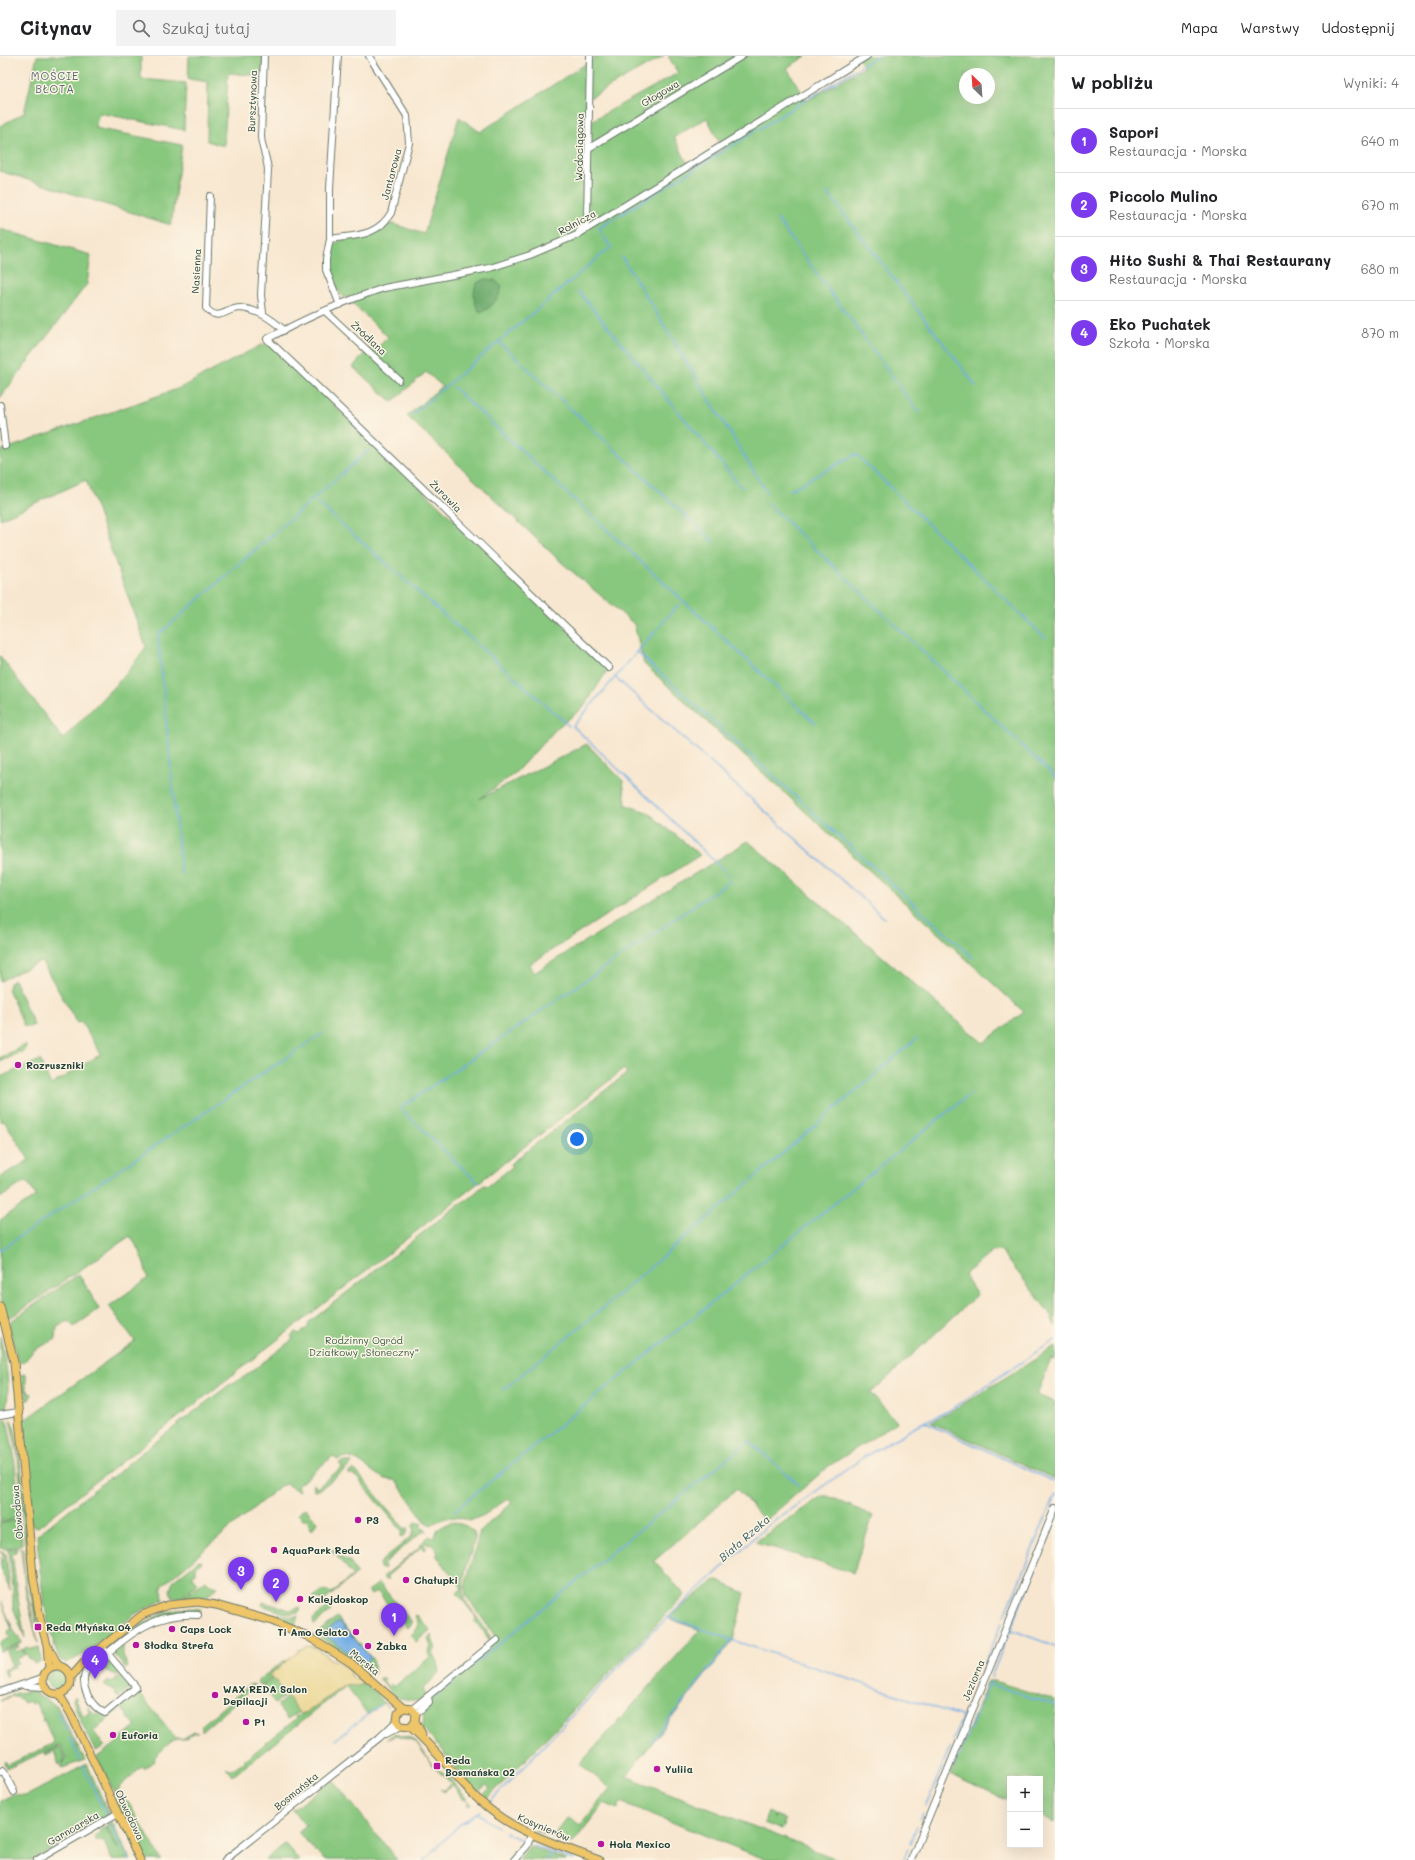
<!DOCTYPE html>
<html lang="pl">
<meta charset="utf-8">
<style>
body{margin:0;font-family:Mali,sans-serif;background:#f2f2f2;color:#202124}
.controls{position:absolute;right:12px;bottom:12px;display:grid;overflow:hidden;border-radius:0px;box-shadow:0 4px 16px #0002}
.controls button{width:36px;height:36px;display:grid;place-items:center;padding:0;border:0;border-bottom:1px solid #e0e0e0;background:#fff;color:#202124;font:20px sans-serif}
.compass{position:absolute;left:959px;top:12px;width:36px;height:36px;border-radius:50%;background:#fff;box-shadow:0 4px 16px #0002;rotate:335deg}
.you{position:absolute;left:577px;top:1083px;width:14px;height:14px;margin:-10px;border:3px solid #fff;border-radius:50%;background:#1a73e8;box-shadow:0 0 0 6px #1a73e833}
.badge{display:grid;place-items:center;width:26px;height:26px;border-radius:50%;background:#7c3aed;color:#fff;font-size:13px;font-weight:700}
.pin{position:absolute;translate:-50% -33px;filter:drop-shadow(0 1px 2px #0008)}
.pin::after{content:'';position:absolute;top:21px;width:14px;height:12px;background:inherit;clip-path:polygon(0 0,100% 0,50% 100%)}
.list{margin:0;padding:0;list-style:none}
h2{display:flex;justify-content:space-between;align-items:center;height:52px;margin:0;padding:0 16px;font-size:17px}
h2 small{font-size:13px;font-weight:400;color:#757577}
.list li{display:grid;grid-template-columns:26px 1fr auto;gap:12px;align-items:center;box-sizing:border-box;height:64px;padding:0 16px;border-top:1px solid #e0e0e0}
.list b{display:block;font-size:15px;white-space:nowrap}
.list p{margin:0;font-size:13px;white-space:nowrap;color:#757577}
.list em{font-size:13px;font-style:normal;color:#757577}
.icon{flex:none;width:22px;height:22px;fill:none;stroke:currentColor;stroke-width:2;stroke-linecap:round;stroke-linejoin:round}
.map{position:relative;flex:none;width:1055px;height:1804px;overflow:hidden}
header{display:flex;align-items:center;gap:24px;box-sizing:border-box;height:56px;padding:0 20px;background:#fff;border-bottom:1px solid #e0e0e0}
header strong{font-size:19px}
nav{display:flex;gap:22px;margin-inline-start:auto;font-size:14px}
.search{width:280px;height:36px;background:#f2f2f2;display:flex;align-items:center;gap:10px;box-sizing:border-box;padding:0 14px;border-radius:0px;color:#757577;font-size:15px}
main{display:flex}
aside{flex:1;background:#fff}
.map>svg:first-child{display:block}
</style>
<header>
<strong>Citynav</strong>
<div class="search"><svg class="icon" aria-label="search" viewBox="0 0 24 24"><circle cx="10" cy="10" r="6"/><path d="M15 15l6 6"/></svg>Szukaj tutaj</div>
<nav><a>Mapa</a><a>Warstwy</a><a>Udostępnij</a></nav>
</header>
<main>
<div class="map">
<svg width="1055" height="1804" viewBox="0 0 1055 1804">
<rect width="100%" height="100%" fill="#fcf5e5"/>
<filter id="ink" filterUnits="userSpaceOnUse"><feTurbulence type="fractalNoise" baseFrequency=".025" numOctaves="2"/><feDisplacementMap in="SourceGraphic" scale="8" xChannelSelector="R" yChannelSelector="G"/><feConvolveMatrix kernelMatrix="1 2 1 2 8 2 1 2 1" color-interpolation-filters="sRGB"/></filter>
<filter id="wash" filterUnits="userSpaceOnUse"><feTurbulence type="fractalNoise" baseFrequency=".012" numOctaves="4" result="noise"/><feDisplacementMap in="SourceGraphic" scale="16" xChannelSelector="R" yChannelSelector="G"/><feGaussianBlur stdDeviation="0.9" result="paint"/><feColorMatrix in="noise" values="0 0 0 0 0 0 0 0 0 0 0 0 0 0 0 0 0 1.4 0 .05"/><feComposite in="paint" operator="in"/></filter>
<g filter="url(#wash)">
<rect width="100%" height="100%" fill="#f8e7d0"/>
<g fill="#88c77e" stroke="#548259" fill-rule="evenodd">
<path d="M37 0H141V23L186 27 184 74 99 57 95 72 182 89 171 169 0 115V70L24 57Z"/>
<path d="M189 0H263L262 20 228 17 224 90 207 85 208 26 188 23Z"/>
<path d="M594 0H664L586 44V68L678 17 668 0H806L787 12 807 45 864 11 857 0H1055V1270L1049 1256 1001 1195 992 1196 964 1219 977 1239 871 1337 897 1366 829 1410 765 1465 737 1433 654 1505 685 1539 486 1744 482 1740 490 1732 486 1729 477 1737 423 1672 424 1652 430 1641 498 1584 466 1540 465 1531 480 1475 512 1447 509 1442 484 1459 470 1465C454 1459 446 1460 431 1469L425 1465 395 1424C373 1426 358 1392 337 1404L333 1400 297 1430 299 1434 298 1435 286 1428 280 1430 164 1528 162 1531 163 1544 135 1558 86 1597 67 1607 60 1604C44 1565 40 1521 37 1479L109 1422 111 1423 131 1405 200 1351 229 1329 244 1321 293 1283 291 1280 296 1276 300 1278 309 1270 308 1267 459 1148 468 1143 484 1129 488 1130 512 1111 510 1108 627 1017 624 1013 38 1471 33 1470 31 1467 23 1365 135 1285 109 1250 148 1222 140 1195 130 1180 11 1261 6 1260 0 1240V1164L36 1140 28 1127 24 1126 0 1142V1121L29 1104 4 1064 0 1066V1021L40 1004 51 1029 101 998 81 966 77 967 42 906H39L0 925V600L63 683 126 618 146 591 86 424 0 463V395L180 332 261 289H271L609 612 583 652 558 671 514 718 479 743 587 688 623 725 626 749 647 756 700 799 530 908 534 917 748 785 983 987 1024 956 644 608 634 568 561 506 407 360 442 330 426 316 392 346 353 311 369 292 373 296 388 281 347 242C334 240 326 203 332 191 334 187 338 186 342 184L383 173 390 167 424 178 459 61 480 76 584 9 594 3ZM965 18H989V42H965ZM707 62 723 93 690 112 674 81Z"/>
<path d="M0 173 91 199 87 228 0 342Z"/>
<path d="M14 924 34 969 29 971 24 970 8 933 9 927Z"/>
<path d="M26 988C26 993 24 995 20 997L18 994 17 998 0 1006V1002Z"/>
<path d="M79 1218 99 1253 74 1271 68 1265 57 1271 56 1283 34 1294 24 1306H18L9 1270 11 1265Z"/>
<path d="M0 1280C5 1303 12 1333 5 1355L1 1356 0 1354Z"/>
<path d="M1055 1291V1304L1051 1303 1037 1339 1055 1346V1423L930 1366 948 1357Z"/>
<path d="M26 1317V1334H28L29 1337 32 1338 29 1344H26L27 1335H23L21 1319Z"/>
<path d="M10 1363C21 1374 25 1467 27 1487H25L18 1399Z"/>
<path d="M7 1364 14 1398 20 1461 0 1467V1464L3 1463 2 1462H0V1365Z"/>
<path d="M345 1405 352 1407 351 1409 319 1434H314L313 1427 317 1432 342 1411 339 1407Z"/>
<path d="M353 1414 356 1415 403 1471 406 1473 408 1471 407 1477 403 1481 400 1479 403 1476 353 1417 350 1419 348 1417Z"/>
<path d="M822 1440H828L873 1460 853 1517 755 1486Z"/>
<path d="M305 1452 317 1465 312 1474 310 1472 311 1470 306 1462 304 1464 298 1458Z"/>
<path d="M20 1463 22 1488 6 1493 0 1492V1468Z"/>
<path d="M452 1465 466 1470 474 1476 475 1482C470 1501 460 1523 464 1543L490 1580 491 1584 489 1585 485 1577 475 1566 476 1561 457 1537 462 1532 436 1499 438 1497 432 1488 428 1489 427 1486 424 1488 426 1492 424 1494 421 1491 387 1520 389 1523 385 1524 383 1521 421 1490 420 1489 429 1480 433 1482 435 1481 437 1474Z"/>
<path d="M415 1466 422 1468 420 1470 423 1473 425 1472 427 1476 424 1474 383 1508 385 1511 384 1513 380 1512 379 1507 412 1480 414 1476 413 1468Z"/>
<path d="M27 1490 30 1521 38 1567H36L28 1521 25 1491Z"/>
<path d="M18 1491 16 1493V1496L12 1497 17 1537 25 1582 13 1551V1533L9 1496 7 1494Z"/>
<path d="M19 1491 22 1492 27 1537 38 1587 26 1538 21 1492Z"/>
<path d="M333 1493 339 1501 349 1505 357 1517 324 1545 313 1541 324 1534 332 1537 353 1519 331 1494Z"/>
<path d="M0 1495 6 1498 10 1534 0 1512 1 1505 0 1501 2 1505 4 1504 3 1499Z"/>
<path d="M199 1504 202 1506 196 1511V1517L192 1520 197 1528 182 1541 173 1542 170 1535 173 1525Z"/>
<path d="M206 1524 211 1529 218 1531 206 1541H184Z"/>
<path d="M715 1524 745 1537 733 1584 626 1720 839 1804H767L621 1746 618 1753 604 1747 573 1787 535 1775 536 1773 553 1780 568 1761 580 1770 610 1732 580 1708 700 1574 668 1562Z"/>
<path d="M379 1527 411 1565V1568L407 1572 377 1535 371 1539 368 1535Z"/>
<path d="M1 1545 14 1575 22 1586 0 1596V1586L10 1582 8 1576 12 1574Z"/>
<path d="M263 1546 290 1554 301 1551 299 1556 288 1558 264 1550 262 1549Z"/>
<path d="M328 1551 331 1555 314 1569 313 1563Z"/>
<path d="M187 1552 201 1553 199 1558H171L117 1586C139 1569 158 1556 187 1552Z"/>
<path d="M278 1558 290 1561 298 1560 295 1569 276 1561Z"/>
<path d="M417 1559 430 1574 416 1586 411 1579 418 1572V1566L415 1560Z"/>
<path d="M337 1561 373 1604V1607L372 1609H374L375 1617 371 1618 347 1599 321 1582 322 1578 320 1575Z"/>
<path d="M431 1579 436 1593 432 1596 439 1610 440 1616 423 1633 426 1640 419 1645 398 1642 379 1624V1622H384L385 1623 383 1626 388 1631 391 1628 394 1631 430 1601 428 1598 431 1591 428 1583Z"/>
<path d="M18 1589 19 1591 15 1593 16 1596 23 1593 24 1599 16 1603 18 1607 14 1608 15 1611 6 1615 8 1619 6 1620 4 1614 12 1610 6 1595Z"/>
<path d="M123 1589V1599L128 1611 126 1613 114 1598Z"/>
<path d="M26 1591 32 1593 39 1591 41 1605 34 1608 32 1604 30 1605 27 1598 25 1599 24 1593Z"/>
<path d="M106 1603 120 1617 116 1620 105 1614V1613H97Z"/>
<path d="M284 1605H287L269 1619 271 1622 261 1630 257 1625Z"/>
<circle cx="57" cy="1624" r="10"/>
<path d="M121 1619 131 1631 119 1642 113 1634 112 1635 109 1632 108 1633 104 1629 108 1625 112 1627Z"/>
<path d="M272 1623 276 1625 287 1638 275 1647 262 1631Z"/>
<path d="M988 1625H994L1055 1644V1766L1040 1759V1723H1010V1746L951 1719Z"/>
<path d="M364 1627 379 1640 388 1652 383 1647 368 1659 346 1630 233 1720 226 1711 229 1713 235 1712 296 1663 295 1661 307 1656 345 1629H361Z"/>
<path d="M253 1628 255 1629 202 1675V1669L249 1629Z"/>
<path d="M32 1635 57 1650 85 1704 62 1712 61 1710 65 1706 66 1702 60 1689 6 1713 4 1707 5 1705 8 1709 54 1687 44 1664 42 1665 43 1662 35 1646 31 1648 29 1645 24 1647 21 1643 12 1640 0 1645 16 1637Z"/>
<path d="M135 1636 139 1637 176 1682 182 1683 194 1676 198 1677C193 1676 191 1680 187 1682 183 1684 180 1683 177 1683 169 1685 161 1696 154 1702L155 1704 144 1713 142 1711 119 1731 120 1733 114 1737 97 1701 114 1689 136 1670 121 1652 93 1675 105 1690 95 1695 78 1659 73 1644 75 1640 83 1660 90 1657 88 1652 92 1649 89 1652 95 1659 98 1656 102 1659Z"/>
<path d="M288 1640 299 1656 287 1663 277 1650Z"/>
<path d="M394 1678 414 1683 433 1710 449 1722 472 1749H467L469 1747 466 1743 464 1744 452 1729 443 1736 440 1733 444 1735 451 1727 432 1709 416 1685 395 1680 387 1683Z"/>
<path d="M59 1691 64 1701V1706L59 1709 54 1695 46 1699 45 1697Z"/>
<path d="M87 1708 109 1759 33 1804H0V1745L14 1738 26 1740Z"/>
<path d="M333 1724 334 1725 397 1804H324L298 1776 306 1769 292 1754Z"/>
<path d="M123 1738 122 1740 126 1747 128 1746 162 1804H145L118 1747V1743Z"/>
<path d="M768 1756 774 1759V1763L775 1759 785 1763 782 1767 785 1768 782 1774 764 1767Z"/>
<path d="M112 1766 131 1804H112L103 1784 97 1786 94 1780 100 1776V1773L105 1770 118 1793 106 1769Z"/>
<path d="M285 1788 299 1804H265Z"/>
<path d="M530 1790 566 1804H518Z"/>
</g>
<path fill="#6eac6d" stroke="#467450" d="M486 223 495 224 502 231C499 242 491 253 480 256 474 249 472 235 477 227Z"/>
<path fill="#eeda9e" stroke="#868c69" d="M308 1590 313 1591 327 1599 326 1601 338 1606 350 1615V1620L356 1623 359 1622 364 1627 357 1630 345 1629 307 1656 300 1658 276 1625H274L269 1619 292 1601 299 1594Z"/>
<path fill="#74afe5" stroke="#4a768c" d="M339 1565 371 1602 364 1608 323 1578Z"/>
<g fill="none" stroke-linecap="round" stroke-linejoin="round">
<g stroke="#74afe5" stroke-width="1.5">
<path d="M827 136 976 330"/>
<path d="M777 163 919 357"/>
<path d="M601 177 599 172 877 0"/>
<path d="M622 201 767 437"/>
<path d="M578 235 742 432"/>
<path d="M499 286 714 486"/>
<path d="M453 331 815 667"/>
<path d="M412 359 611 191 603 180"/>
<path d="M790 434 856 398 1045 582"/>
<path d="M317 446 569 670"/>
<path d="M767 447 1055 721"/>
<path d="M679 548 573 670 730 820"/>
<path d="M637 596 973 902"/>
<path d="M615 621 884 862"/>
<path d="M181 818 158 579 369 394"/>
<path d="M478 1127 400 1052 730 825"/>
<path d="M0 1194 323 977"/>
<path d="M503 1334 603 1252 917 982"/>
<path d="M924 1366 1055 1426"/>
<path d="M454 1455 971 1037"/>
<path d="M1046 1487 1055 1466"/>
<path d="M1005 1559 1055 1439"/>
<path d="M669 1561 732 1584 963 1661"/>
<path d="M1011 1574 1055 1590"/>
<path d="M985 1608 1002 1566"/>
<path d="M981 1616 983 1613"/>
<path d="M991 1621 1044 1492"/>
<path d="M989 1628 1055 1649"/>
<path d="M434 1641 749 1385 799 1429"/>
<path d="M966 1653 980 1620"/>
<path d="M57 1656 67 1674"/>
<path d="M70 1681 80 1704"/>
<path d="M335 1684 381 1648"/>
<path d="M953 1684 963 1659"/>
<path d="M651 1686 732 1584"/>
<path d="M83 1710 106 1759"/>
<path d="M954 1710 990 1626"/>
<path d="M489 1747 648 1580 766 1471 864 1401 924 1366 948 1355 1055 1284"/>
<path d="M926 1750 950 1691"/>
<path d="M477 1757 497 1771"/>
<path d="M920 1763 923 1757"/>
<path d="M111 1769 129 1804"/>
<path d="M505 1776 523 1785"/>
<path d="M910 1788 917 1770"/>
<path d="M535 1790 573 1804"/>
<path d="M904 1802 908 1793"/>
<path d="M425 1804 460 1768 480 1755"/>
<path d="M546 1804 552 1796"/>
</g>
</g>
</g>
<g filter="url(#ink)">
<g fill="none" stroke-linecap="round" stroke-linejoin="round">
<g stroke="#6b786b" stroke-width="8">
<g id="minor">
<path d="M338 0 330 132V183L326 203V214L340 249"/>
<path d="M589 92 742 0"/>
<path d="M210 140 206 252C219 267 226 252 240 252 259 254 270 262 284 274"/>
<path d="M579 176 587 165 590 0"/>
<path d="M330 183C355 179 377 181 391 157L409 87 407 60 369 0"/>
<path d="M325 255 399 324"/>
<path d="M263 257 261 239 268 114C267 102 262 93 261 81L264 0"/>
<path d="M0 349 5 390"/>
<path d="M609 612C494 503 382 391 267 283 304 263 344 245 384 232L490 212 530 199 577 179 867 0"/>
<path d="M0 1359 18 1356"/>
<path d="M102 1591 108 1598 136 1631 105 1657C91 1651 79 1630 86 1615 122 1586 148 1555 198 1559"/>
<path d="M25 1630 45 1631"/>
<path d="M0 1636 42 1622"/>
<path d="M412 1653 497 1584"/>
<path d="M416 1658 429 1646 428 1641"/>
<path d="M386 1678 401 1670"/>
<path d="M0 1716 3 1714 14 1736"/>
<path d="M37 1804 118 1757"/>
<path d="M225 1804 379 1682 397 1665"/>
<path d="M514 1804 527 1790 531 1779"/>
<path d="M911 1804 1055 1452"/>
</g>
</g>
<g stroke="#6b786b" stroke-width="9">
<g id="major">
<path d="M0 1250 14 1306 33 1519 40 1563 47 1589 49 1612"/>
<path d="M49 1592 58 1609"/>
<circle cx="57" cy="1624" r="14"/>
<path d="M71 1621 88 1602 142 1559 168 1549 198 1546 216 1549 272 1565 307 1580 351 1607 403 1652"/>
<path d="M59 1638 71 1658 140 1804"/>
<path d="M415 1665 410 1671 401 1670 397 1665 398 1657 403 1652 412 1653 416 1658 415 1665 422 1678"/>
<path d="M410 1671C436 1692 454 1721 479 1744 512 1776 557 1788 599 1804"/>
</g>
</g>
<use href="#minor" stroke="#fff" stroke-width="6"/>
<use href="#major" stroke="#eec569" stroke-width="7"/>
</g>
</g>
<g fill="#b5179e" stroke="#fcf5e5" stroke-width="1.5">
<circle cx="18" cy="1009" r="4"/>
<circle cx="358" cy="1464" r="4"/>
<circle cx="274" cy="1494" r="4"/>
<circle cx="406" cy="1524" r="4"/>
<circle cx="300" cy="1543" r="4"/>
<rect x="34" y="1567" width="8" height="8" rx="2"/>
<circle cx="172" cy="1573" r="4"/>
<circle cx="356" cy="1576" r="4"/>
<circle cx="136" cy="1589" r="4"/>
<circle cx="368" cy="1590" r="4"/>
<circle cx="215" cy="1639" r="4"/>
<circle cx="246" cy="1666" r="4"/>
<circle cx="113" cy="1679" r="4"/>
<rect x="433" y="1706" width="8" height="8" rx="2"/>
<circle cx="657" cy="1713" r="4"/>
<circle cx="601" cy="1788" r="4"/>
</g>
<g text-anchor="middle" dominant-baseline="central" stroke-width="3" stroke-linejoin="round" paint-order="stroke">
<g font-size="10" fill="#1f3d34" stroke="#fcf5e5">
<text transform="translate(660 37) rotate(-31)">Głogowa</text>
<text transform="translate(252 45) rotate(-88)">Bursztynowa</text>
<text transform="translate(579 91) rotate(-89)">Wodociągowa</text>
<text transform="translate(391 118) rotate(-75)">Jantarowa</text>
<text transform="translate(577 166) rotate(-28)">Rolnicza</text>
<text transform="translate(196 215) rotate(-87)">Nasienna</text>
<text transform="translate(369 282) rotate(43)">Źródlana</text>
<text transform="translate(446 440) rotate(45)">Żurawia</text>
<text transform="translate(17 1456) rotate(-95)">Obwodowa</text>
<text transform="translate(365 1606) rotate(39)">Morska</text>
<text transform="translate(973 1624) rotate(-68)">Jeziorna</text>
<text transform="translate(296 1735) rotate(-39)">Bosmańska</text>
<text transform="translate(130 1759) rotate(65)">Obwodowa</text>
<text transform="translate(544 1771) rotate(23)">Kosynierów</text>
<text transform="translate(73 1772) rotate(-30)">Garncarska</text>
</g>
<g font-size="10" font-weight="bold" fill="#1f3d34" stroke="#fcf5e5" text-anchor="start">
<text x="26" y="1009">Rozruszniki</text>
<text x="366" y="1464">P3</text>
<text x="282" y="1494">AquaPark Reda</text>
<text x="414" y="1524">Chałupki</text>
<text x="308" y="1543">Kalejdoskop</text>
<text x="46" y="1571">Reda Młyńska 04</text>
<text x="180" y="1573">Caps Lock</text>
<text x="348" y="1576" text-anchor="end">Ti Amo Gelato</text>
<text x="144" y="1589">Słodka Strefa</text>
<text x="376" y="1590">Żabka</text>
<text x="223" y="1633">WAX REDA Salon<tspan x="223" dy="12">Depilacji</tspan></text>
<text x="254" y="1666">P1</text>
<text x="121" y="1679">Euforia</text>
<text x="445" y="1704">Reda<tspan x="445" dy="12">Bosmańska 02</tspan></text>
<text x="665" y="1713">Yuliia</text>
<text x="609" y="1788">Hola Mexico</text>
</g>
<g font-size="10" fill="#396046" stroke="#fcf5e5">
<text x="364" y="1284">Rodzinny Ogród<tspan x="364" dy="12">Działkowy „Słoneczny”</tspan></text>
</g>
<g font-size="11" letter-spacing="1" fill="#5a6972" stroke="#fcf5e5">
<text x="55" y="19">MOŚCIE<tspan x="55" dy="13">BŁOTA</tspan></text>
</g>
<g font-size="11" font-style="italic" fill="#345a60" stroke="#fcf5e5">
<text transform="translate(744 1482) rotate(-41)">Biała Rzeka</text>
</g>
</g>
</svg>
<div class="controls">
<button>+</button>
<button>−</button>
</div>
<svg class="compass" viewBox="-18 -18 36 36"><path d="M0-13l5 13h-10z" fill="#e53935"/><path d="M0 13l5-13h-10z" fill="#757577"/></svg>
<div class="you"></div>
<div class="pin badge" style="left:394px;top:1580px">1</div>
<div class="pin badge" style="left:276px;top:1546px">2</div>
<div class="pin badge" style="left:241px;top:1534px">3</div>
<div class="pin badge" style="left:95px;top:1623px">4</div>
</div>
<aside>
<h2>W pobliżu<small>Wyniki: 4</small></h2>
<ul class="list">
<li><span class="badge">1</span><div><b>Sapori</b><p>Restauracja · Morska</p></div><em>640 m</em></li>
<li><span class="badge">2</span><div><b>Piccolo Mulino</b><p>Restauracja · Morska</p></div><em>670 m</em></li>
<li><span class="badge">3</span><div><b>Hito Sushi &amp; Thai Restaurany</b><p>Restauracja · Morska</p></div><em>680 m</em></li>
<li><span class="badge">4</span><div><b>Eko Puchatek</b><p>Szkoła · Morska</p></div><em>870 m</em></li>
</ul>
</aside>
</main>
